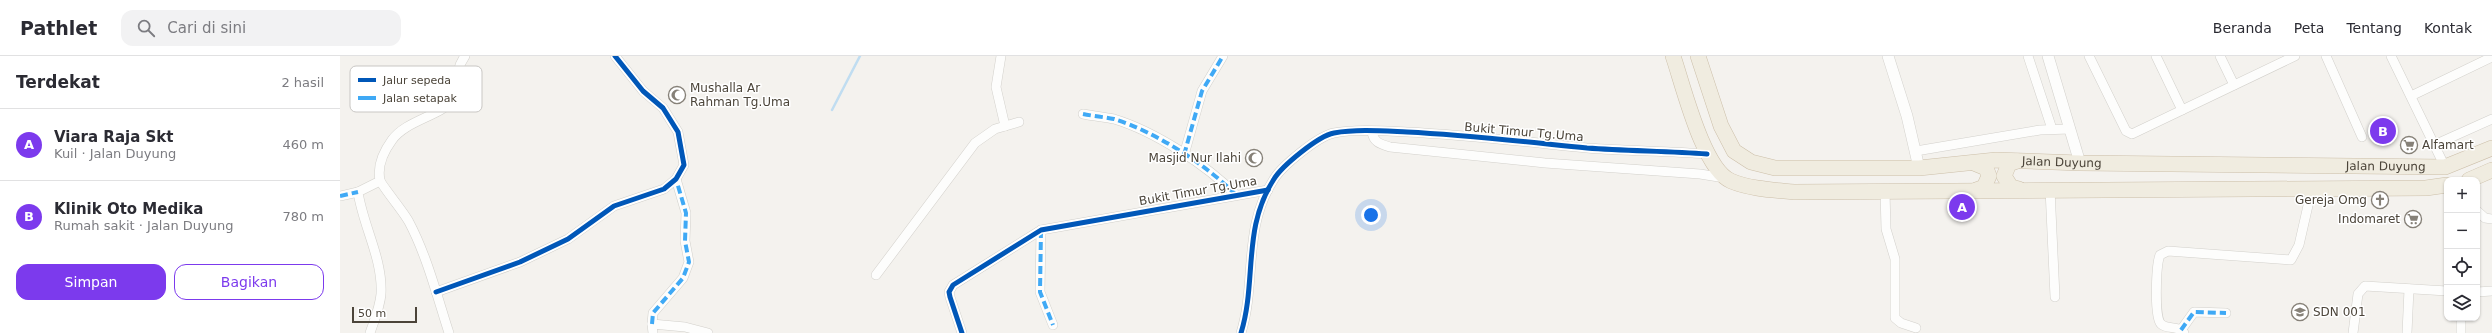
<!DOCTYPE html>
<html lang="id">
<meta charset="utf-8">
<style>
body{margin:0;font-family:"DejaVu Sans",sans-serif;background:#f2f2f3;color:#2b2b33}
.controls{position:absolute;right:12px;bottom:12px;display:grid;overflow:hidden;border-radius:8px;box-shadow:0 1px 3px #0004}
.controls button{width:36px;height:36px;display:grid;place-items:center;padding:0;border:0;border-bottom:1px solid #e1e1e2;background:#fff;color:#2b2b33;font:20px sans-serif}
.scale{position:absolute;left:12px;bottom:10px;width:65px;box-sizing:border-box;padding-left:4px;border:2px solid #4b4439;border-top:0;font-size:11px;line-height:14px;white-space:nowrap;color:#4b4439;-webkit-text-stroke:3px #fff;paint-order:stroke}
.you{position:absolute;left:1031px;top:159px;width:14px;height:14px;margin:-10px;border:3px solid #fff;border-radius:50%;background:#1a73e8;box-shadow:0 0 0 6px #1a73e833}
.badge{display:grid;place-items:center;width:26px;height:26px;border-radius:50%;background:#7c3aed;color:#fff;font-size:13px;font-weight:700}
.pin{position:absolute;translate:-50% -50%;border:2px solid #fff;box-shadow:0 1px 4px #0006}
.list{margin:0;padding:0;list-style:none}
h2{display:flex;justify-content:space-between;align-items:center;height:52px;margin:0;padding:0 16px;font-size:17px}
h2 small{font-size:13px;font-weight:400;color:#7c7c81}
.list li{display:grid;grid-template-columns:26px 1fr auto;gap:12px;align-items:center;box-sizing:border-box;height:72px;padding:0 16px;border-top:1px solid #e1e1e2}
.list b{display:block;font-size:15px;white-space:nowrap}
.list p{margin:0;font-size:13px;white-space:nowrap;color:#7c7c81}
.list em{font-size:13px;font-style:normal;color:#7c7c81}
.actions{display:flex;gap:8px;padding:12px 16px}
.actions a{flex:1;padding:9px 0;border:1px solid #7c3aed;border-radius:12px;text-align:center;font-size:14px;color:#7c3aed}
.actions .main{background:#7c3aed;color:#fff}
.icon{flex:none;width:22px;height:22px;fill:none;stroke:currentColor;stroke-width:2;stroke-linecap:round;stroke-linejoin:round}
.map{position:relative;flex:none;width:2152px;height:277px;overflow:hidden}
header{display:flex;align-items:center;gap:24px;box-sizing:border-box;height:56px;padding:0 20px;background:#fff;border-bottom:1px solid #e1e1e2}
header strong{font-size:19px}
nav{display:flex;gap:22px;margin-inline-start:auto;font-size:14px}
.search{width:280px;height:36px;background:#f2f2f3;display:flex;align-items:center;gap:10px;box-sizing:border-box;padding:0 14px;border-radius:12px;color:#7c7c81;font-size:15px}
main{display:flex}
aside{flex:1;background:#fff}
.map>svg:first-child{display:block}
</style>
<header>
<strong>Pathlet</strong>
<div class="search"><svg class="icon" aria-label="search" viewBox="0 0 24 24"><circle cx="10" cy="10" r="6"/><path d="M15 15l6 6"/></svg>Cari di sini</div>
<nav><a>Beranda</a><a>Peta</a><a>Tentang</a><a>Kontak</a></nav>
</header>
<main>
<aside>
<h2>Terdekat<small>2 hasil</small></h2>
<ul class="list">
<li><span class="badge">A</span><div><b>Viara Raja Skt</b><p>Kuil · Jalan Duyung</p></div><em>460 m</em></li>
<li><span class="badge">B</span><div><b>Klinik Oto Medika</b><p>Rumah sakit · Jalan Duyung</p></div><em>780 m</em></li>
</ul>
<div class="actions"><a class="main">Simpan</a><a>Bagikan</a></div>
</aside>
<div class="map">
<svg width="2152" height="277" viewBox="0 0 2152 277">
<rect width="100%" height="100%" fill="#f4f2ee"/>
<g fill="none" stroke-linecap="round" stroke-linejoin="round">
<path stroke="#c0ddf1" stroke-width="2.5" d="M492 54 520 0"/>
<g stroke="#d2d0cb" stroke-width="10">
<g id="minor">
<path d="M661 0 656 31 665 70"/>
<path d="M1688 0 1712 73"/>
<path d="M1749 0 1786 75 1792 78 1955 0"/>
<path d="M1816 0 1842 54"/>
<path d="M1880 0 1894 29"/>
<path d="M1986 0 2022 81"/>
<path d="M2051 0 2105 111"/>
<path d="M2071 40 2152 1"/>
<path d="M743 58C753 60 764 61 774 63 814 75 867 109 896 139"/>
<path d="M1032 75C1033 86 1040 88 1050 91L1205 107 1360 118 1385 122"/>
<path d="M2094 89 2152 63"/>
<path d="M1576 95 1700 74 1730 73"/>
<path d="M844 99 862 35 883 0"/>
<path d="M1710 133 1715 241"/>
<path d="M1545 135 1546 173 1555 203V262L1561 267 1576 272"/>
<path d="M0 140 18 136"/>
<path d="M2137 155 2145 162 2152 163"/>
<path d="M701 174 700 236 713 269"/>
<path d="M536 219 635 87 655 73 679 66"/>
<path d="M96 236 180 206 228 183 274 150 324 133 336 123 344 109 338 76 323 52 303 35 275 0"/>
<path d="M2137 236 2152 235"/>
<path d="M312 268 313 257 343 222 349 206 345 185 346 157 336 123"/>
<path d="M1841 274 1854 256 1886 257"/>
<path d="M30 277C34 265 40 251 41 238 43 203 23 170 18 136L40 125"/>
<path d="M109 277C97 240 87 200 69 166 64 156 41 129 40 124 37 110 44 95 52 84 67 63 104 60 116 40 122 29 112 18 125 0"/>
<path d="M313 277 312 268 345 271 368 277"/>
<path d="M622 277 610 241 609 236 613 229 701 174 928 134"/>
<path d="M901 277C917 225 902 172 934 123 942 110 978 80 994 77 1017 73 1043 75 1067 76 1128 79 1187 86 1247 92 1287 95 1327 95 1367 98"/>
<path d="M1844 277C1839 269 1827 274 1821 268 1814 261 1816 209 1820 199L1828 195 1951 204 1959 189 1972 132"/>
<path d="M2013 277 2018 238 2025 230 2107 235"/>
<path d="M2067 277 2069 233"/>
<path d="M2121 277V262"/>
</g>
</g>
<g stroke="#d2d0cb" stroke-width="12">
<g id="tertiary">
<path d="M1548 0 1567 60 1579 112"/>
<path d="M1708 0 1740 107"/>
</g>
</g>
<g stroke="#ccbfa9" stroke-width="16">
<g id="trunk">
<path d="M1333 0C1343 29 1363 113 1391 125 1410 133 1434 134 1454 136L2086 132 2107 129"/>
<path id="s1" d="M1358 0 1381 70 1394 95 1411 106 1435 112H1579L1656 104 1740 107 2105 111 2152 92"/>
<path d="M1677 105 1669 108 1664 120 1671 131 1679 133"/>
<path d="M1634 107 1646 112 1649 120 1644 131 1636 134"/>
<path d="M2129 124 2152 114"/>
</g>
</g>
<use href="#minor" stroke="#fdfdfc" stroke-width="9"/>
<use href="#tertiary" stroke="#fdfdfc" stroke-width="11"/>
<use href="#trunk" stroke="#f0ece0" stroke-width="15"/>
<g stroke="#3fa9f5" stroke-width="4" stroke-dasharray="8 4" stroke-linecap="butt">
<path d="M743 58C753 60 764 61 774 63 814 75 867 109 896 139"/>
<path d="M844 99 862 35 883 0"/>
<path d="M0 140 18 136"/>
<path d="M701 174 700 236 713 269"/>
<path d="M312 268 313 257 343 222 349 206 345 185 346 157 336 123"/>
<path d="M1841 274 1854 256 1886 257"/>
</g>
<g stroke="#fff" stroke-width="8">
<g id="cycleway">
<path d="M96 236 180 206 228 183 274 150 324 133 336 123 344 109 338 76 323 52 303 35 275 0"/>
<path d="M622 277 610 241 609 236 613 229 701 174 928 134"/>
<path d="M901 277C917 225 902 172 934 123 942 110 978 80 994 77 1017 73 1043 75 1067 76 1128 79 1187 86 1247 92 1287 95 1327 95 1367 98"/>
</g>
</g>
<use href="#cycleway" stroke="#0057b8" stroke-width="5"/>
</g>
<defs>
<g id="mosque-ring" transform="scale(0.9)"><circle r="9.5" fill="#fff" stroke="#868178" stroke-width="1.5"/><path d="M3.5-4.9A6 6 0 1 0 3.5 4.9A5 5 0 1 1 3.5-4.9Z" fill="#868178"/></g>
<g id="supermarket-ring" transform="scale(0.9)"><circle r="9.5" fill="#fff" stroke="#868178" stroke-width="1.5"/><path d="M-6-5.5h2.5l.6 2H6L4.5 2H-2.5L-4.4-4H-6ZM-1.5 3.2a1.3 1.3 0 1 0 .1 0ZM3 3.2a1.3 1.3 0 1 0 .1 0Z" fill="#868178"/></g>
<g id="church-ring" transform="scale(0.9)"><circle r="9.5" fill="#fff" stroke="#868178" stroke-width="1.5"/><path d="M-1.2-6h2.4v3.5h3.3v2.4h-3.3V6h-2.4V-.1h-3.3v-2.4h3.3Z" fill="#868178"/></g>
<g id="school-ring" transform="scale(0.9)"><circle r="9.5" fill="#fff" stroke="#868178" stroke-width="1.5"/><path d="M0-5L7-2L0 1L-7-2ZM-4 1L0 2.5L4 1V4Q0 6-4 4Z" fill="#868178"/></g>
</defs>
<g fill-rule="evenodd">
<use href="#mosque-ring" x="337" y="39"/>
<use href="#supermarket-ring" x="2069" y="89"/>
<use href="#mosque-ring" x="914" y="102"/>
<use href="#church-ring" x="2040" y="144"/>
<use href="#supermarket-ring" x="2073" y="163"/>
<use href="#school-ring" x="1960" y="256"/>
</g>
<g text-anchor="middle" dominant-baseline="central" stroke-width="3" stroke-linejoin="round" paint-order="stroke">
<g font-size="12" fill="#4b4439" stroke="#fff" text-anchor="start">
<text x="350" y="32">Mushalla Ar<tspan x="350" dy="14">Rahman Tg.Uma</tspan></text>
<text x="2082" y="89">Alfamart</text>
<text x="901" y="102" text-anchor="end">Masjid Nur Ilahi</text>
<text x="2027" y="144" text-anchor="end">Gereja Omg</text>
<text x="2060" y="163" text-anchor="end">Indomaret</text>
<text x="1973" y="256">SDN 001</text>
</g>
<g font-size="12" fill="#4b4439" stroke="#fff">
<text transform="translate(1184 76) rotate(5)">Bukit Timur Tg.Uma</text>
<text stroke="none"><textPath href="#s1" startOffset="434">Jalan Duyung</textPath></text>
<text stroke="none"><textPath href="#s1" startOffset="758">Jalan Duyung</textPath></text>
<text transform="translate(858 135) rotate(-10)">Bukit Timur Tg.Uma</text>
</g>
</g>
<rect x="10" y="10" width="132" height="46" rx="6" fill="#fff" stroke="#c9c7c4" stroke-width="1"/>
<rect x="18" y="22" width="18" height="4" fill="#0057b8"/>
<rect x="18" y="40" width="18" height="4" fill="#3fa9f5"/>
<g font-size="11" fill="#4b4439">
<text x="43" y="28">Jalur sepeda</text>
<text x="43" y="46">Jalan setapak</text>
</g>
</svg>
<div class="controls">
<button>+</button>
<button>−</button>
<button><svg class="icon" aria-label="locate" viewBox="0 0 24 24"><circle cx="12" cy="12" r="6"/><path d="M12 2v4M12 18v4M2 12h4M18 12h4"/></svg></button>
<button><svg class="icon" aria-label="layers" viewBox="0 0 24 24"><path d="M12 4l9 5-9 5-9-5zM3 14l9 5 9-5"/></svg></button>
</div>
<div class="scale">50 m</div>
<div class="you"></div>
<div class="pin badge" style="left:1622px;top:151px">A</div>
<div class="pin badge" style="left:2043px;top:75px">B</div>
</div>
</main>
